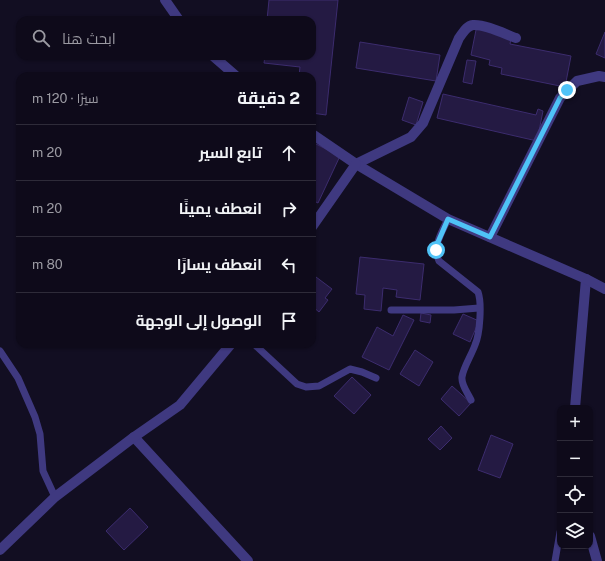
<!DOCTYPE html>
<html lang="ar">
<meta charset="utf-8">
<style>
body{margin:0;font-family:"Public Sans",Cairo,sans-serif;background:#1c1827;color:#f1f3f6;direction:rtl}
.controls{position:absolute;right:12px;bottom:12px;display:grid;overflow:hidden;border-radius:8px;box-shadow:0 1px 3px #0004}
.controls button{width:36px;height:36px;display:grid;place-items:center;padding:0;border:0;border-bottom:1px solid #2e2b39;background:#0e0a1a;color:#f1f3f6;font:20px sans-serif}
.stop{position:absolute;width:12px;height:12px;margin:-9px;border:3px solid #4fc3f7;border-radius:50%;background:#fff}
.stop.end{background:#4fc3f7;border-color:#fff;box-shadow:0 1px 4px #0008}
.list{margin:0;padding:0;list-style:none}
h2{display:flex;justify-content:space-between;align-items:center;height:52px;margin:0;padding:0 16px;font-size:17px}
h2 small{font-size:13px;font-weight:400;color:#9b9aa2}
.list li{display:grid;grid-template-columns:26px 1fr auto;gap:12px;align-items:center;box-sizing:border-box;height:56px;padding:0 16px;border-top:1px solid #2e2b39}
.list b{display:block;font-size:15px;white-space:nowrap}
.list em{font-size:13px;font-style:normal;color:#9b9aa2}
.icon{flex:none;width:22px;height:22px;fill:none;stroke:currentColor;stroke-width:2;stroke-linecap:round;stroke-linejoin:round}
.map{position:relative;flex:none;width:605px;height:561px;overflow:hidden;direction:ltr}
.search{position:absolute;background:#0e0a1a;box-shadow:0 1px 3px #0004;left:16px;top:16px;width:300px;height:44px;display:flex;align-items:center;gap:10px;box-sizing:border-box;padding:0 14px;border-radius:12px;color:#9b9aa2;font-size:15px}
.panel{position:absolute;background:#0e0a1a;box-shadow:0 1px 3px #0004;left:16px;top:72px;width:300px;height:276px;border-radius:12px;direction:rtl}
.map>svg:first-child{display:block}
</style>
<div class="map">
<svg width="605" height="561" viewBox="0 0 605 561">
<rect width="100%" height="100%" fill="#120e22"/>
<g fill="#241a43" stroke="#3c2c6e">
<path d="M269 0H338L326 115 312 113V76H299L300 67 264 63 265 56H312V20H267Z"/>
<path d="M477 25 512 32 510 44 571 56 565 87 501 74 502 68 489 65 490 60 471 55Z"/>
<path d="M605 32V58L596 54Z"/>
<path d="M360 42 440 55 436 81 356 68Z"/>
<path d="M467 60 476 61 472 84 463 82Z"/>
<path d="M443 94 536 115 538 109 543 111 537 141 437 118Z"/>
<path d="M409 97 423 102 416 125 402 120Z"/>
<path d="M312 142 340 156 318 203 312 200Z"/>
<path d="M360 257 424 264 420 300 396 297 397 290 383 288 381 311 364 309 365 295 356 294Z"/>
<path d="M312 274 332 289 325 298 328 300 319 312 312 306Z"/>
<path d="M421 313 431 315 430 323 420 321Z"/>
<path d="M463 314 479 321 470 342 453 334Z"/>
<path d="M403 315 414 320 389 370 362 357 377 327 393 336Z"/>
<path d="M415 350 433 362 419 386 400 374Z"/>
<path d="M352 377 371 395 354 414 334 396Z"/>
<path d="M452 386 471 403 459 416 441 399Z"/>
<path d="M441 426 452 438 440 450 428 439Z"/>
<path d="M491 435 513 444 500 478 478 470Z"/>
<path d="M130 508 148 527 124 550 106 531Z"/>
</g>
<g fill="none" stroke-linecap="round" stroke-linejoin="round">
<g stroke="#3f3980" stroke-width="7">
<path d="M448 219C442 232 432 247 439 261L478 292C482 303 480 334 475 345 472 354 463 368 462 377 461 385 468 393 471 400"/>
<path d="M391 310H454L479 308"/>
<path d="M254 344 297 384 306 387 319 386 350 369 362 372 376 378"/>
<path d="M0 351 18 378 35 417 40 434 43 471 55 497"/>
<path d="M555 561 560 532"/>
</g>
<g stroke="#3f3980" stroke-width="10">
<path d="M356 164 411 137 423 123 459 38C463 33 466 26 473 25 485 24 505 34 516 38"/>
<path d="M490 237 560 98 577 81 599 76 605 77"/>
<path d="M575 408 586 279"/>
<path d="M134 437 248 561"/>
<path d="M590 536 597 561"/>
</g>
<g stroke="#3f3980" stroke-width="10">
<path d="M165 0 179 20"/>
<path d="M213 56 236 76"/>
<path d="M312 134 356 164 448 219 586 279 605 289"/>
<path d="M312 227 356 164"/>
<path d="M0 550 55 497 134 437 180 405 231 344"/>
</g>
</g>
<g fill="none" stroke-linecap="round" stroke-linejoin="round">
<path stroke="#4fc3f7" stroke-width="5" d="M436 250 438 242 448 219 490 237 560 98 567 90"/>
</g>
</svg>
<div class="controls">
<button>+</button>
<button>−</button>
<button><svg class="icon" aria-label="locate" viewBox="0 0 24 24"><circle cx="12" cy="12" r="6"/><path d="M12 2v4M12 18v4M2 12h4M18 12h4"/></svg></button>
<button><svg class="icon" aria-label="layers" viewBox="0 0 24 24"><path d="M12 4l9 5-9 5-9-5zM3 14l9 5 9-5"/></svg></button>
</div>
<div class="stop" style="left:436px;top:250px"></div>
<div class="stop end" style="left:567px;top:90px"></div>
<div class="search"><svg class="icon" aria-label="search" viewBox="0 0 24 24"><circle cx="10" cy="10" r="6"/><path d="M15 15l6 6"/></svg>ابحث هنا</div>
<section class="panel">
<h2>2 دقيقة<small>سيرًا · 120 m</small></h2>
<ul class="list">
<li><svg class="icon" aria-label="ahead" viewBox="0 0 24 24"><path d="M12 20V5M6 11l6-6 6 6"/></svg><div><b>تابع السير</b></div><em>20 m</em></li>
<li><svg class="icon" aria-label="right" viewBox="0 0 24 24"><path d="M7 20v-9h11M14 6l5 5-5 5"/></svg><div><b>انعطف يمينًا</b></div><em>20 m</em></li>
<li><svg class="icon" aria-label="left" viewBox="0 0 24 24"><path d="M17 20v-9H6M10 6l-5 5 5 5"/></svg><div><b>انعطف يسارًا</b></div><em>80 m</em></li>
<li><svg class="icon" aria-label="arrive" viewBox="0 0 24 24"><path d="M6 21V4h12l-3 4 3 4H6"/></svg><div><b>الوصول إلى الوجهة</b></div></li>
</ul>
</section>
</div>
